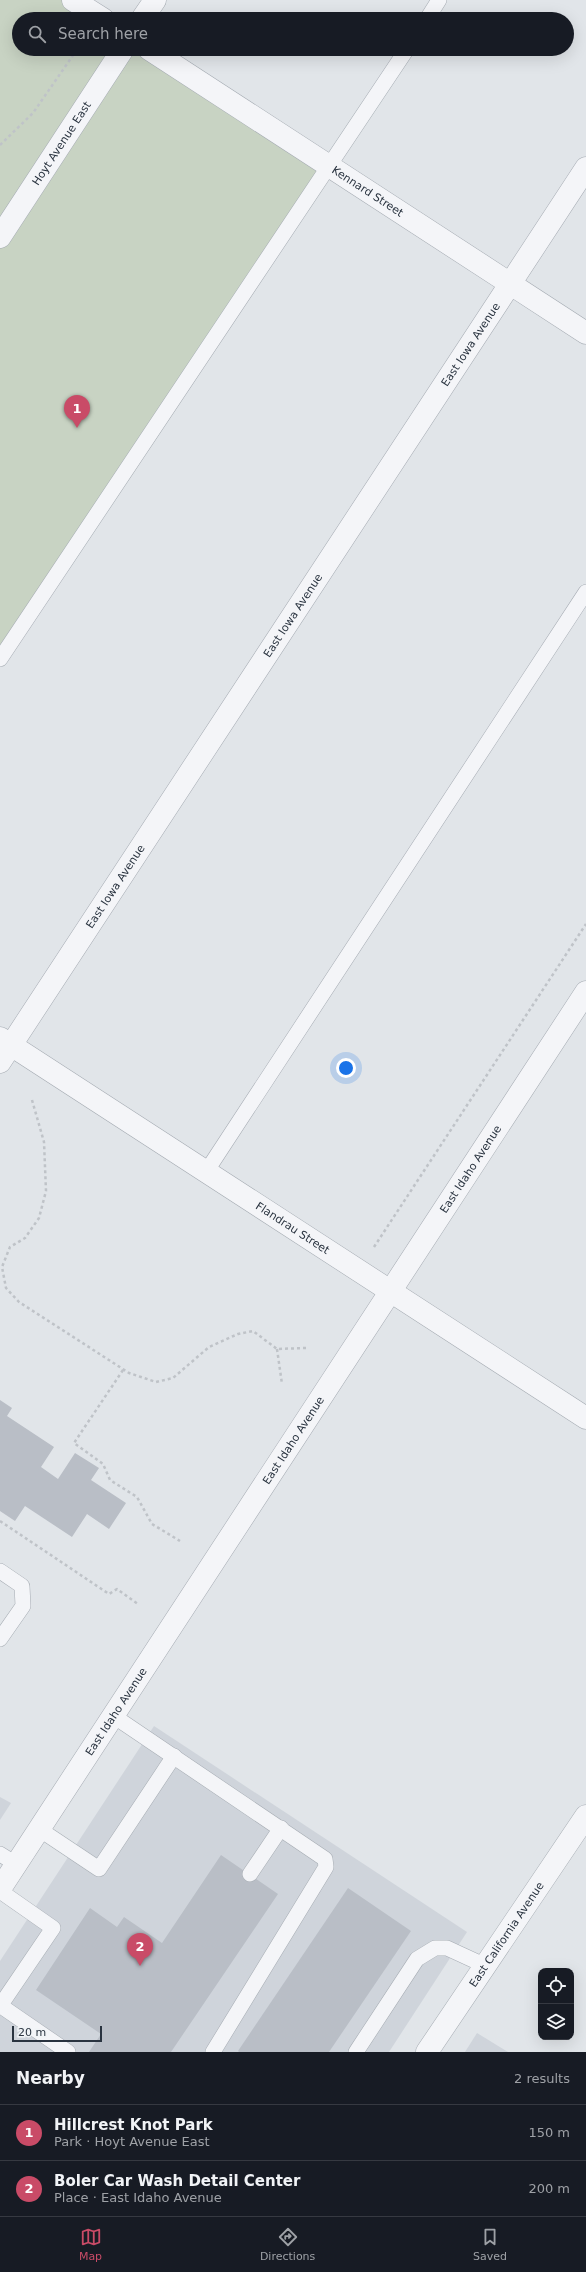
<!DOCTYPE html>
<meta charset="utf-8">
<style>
body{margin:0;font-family:"DejaVu Sans",sans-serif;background:#20242c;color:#f1f3f6}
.controls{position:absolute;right:12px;bottom:12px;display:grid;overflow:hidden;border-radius:8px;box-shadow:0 4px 16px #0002}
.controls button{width:36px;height:36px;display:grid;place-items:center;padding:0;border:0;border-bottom:1px solid #363941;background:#171b24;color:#f1f3f6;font:20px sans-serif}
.scale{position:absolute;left:12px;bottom:10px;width:90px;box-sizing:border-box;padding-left:4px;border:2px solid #2a3440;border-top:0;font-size:11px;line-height:14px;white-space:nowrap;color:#2a3440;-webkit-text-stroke:3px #f1f4f7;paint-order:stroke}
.you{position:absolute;left:346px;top:1068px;width:14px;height:14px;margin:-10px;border:3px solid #fff;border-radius:50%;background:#1a73e8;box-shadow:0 0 0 6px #1a73e833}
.badge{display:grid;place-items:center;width:26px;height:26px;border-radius:50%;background:#c94b67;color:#fff;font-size:13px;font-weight:700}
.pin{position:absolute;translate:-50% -33px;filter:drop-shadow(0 1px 2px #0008)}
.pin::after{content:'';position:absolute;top:21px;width:14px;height:12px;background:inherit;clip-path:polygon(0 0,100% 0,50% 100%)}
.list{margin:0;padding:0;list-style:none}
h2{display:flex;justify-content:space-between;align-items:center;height:52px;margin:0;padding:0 16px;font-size:17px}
h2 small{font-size:13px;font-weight:400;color:#9ea1a6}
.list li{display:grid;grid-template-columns:26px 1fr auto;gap:12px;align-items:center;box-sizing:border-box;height:56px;padding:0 16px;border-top:1px solid #363941}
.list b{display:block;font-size:15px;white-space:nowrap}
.list p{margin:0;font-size:13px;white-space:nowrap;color:#9ea1a6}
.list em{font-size:13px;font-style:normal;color:#9ea1a6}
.icon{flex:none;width:22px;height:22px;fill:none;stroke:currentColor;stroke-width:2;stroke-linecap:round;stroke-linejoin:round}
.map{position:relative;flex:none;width:586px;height:2052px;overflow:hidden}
.search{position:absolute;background:#171b24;box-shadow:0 4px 16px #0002;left:12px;right:12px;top:12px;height:44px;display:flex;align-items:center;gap:10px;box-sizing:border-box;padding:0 14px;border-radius:22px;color:#9ea1a6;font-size:15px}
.sheet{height:164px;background:#171b24}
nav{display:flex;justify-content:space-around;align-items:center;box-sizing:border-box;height:56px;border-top:1px solid #363941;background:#171b24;font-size:11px;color:#9ea1a6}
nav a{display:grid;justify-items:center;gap:2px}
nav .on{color:#c94b67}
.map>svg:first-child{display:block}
</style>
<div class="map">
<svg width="586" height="2052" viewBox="0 0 586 2052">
<rect width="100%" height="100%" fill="#e1e5e9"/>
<g fill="#cfd4db">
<path d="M154 1726 467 1932 389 2052H0V1961Z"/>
<path d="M0 1797 11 1803 0 1820Z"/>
<path d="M477 2033 508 2052H465Z"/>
</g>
<path fill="#c8d3c3" d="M0 0H73L103 19H19V49H149L329 166 0 659Z"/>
<g fill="#b9bec6">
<path d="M0 1400 12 1408 7 1416 54 1447 41 1467 58 1479 75 1453 99 1468 91 1480 126 1503 109 1529 87 1514 72 1537 25 1506 15 1521 0 1511Z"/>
<path d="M221 1855 278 1894 171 2052H89L101 2034 36 1990 90 1908 117 1927 124 1917 162 1943Z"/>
<path d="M348 1888 411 1931 329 2052H239L238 2051Z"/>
</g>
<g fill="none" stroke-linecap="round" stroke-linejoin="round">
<g stroke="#a6acb3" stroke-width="16">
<g id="lane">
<path d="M427 19 439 0"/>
<path d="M0 659 407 49"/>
<path d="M206 1172 586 592"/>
<path d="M0 1571 22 1586 23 1606 0 1639"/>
<path d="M112 1715 325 1859 326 1867 213 2052"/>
<path d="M39 1829 99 1869 174 1756"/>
<path d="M0 1854 16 1864"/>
<path d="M250 1874 281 1828"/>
<path d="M0 1891 53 1928 0 2006"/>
<path d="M1 2006 68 2052"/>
<path d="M356 2052 417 1959 435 1948H447L486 1966"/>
</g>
</g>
<g stroke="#a6acb3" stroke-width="23">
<g id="street">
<path d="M73 0 103 19"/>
<path d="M142 19 155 0"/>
<path id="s1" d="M149 49 586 333"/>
<path id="s2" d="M0 237 123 49"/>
<path id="s3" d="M0 1038 586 1418"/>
<path id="s4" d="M0 1062 586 168"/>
<path id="s5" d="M0 1889 586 992"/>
<path id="s6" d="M427 2052 586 1816"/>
</g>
</g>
<g stroke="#bfc3c8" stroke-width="2.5" stroke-dasharray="3 3" stroke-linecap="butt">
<path d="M0 145 33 113 76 51"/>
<path d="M32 1100 44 1142 46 1191 39 1218 25 1238 10 1247 2 1267 6 1288 19 1302 129 1373 156 1382 173 1378 209 1347 238 1334 253 1331 277 1349 306 1348"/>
<path d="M374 1247 586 924"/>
<path d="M277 1349 282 1384"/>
<path d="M123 1370 74 1443 103 1464 110 1480 137 1497 152 1524 180 1541"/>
<path d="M0 1521 109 1594 117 1589 138 1604"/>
</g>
<use href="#lane" stroke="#f4f5f8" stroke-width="15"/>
<use href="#street" stroke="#f4f5f8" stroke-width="22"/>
</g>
<g text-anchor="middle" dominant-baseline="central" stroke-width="3.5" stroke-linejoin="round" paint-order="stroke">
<g font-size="11" fill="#2a3440" stroke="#f1f4f7">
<text stroke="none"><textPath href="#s2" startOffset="112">Hoyt Avenue East</textPath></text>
<text stroke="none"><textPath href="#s1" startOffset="261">Kennard Street</textPath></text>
<text stroke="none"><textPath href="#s4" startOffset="858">East Iowa Avenue</textPath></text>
<text stroke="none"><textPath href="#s4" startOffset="534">East Iowa Avenue</textPath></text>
<text stroke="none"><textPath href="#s4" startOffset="210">East Iowa Avenue</textPath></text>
<text stroke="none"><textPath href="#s5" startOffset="860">East Idaho Avenue</textPath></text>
<text stroke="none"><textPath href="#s3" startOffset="349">Flandrau Street</textPath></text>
<text stroke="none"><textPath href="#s5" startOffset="536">East Idaho Avenue</textPath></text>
<text stroke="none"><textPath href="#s5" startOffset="212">East Idaho Avenue</textPath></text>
<text stroke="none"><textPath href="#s6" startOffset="142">East California Avenue</textPath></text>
</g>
</g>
</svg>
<div class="controls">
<button><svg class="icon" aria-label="locate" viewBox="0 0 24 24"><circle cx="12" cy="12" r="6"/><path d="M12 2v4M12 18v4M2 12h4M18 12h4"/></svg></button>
<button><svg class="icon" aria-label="layers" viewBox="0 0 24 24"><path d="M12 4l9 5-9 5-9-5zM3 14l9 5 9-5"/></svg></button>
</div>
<div class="scale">20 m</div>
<div class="you"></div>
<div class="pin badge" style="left:77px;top:428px">1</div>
<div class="pin badge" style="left:140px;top:1966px">2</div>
<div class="search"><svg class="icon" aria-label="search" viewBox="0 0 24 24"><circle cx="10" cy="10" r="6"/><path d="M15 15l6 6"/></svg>Search here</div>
</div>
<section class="sheet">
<h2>Nearby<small>2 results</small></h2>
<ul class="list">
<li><span class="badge">1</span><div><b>Hillcrest Knot Park</b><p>Park · Hoyt Avenue East</p></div><em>150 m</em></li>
<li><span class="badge">2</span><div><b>Boler Car Wash Detail Center</b><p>Place · East Idaho Avenue</p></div><em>200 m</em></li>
</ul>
</section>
<nav>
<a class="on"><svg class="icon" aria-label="map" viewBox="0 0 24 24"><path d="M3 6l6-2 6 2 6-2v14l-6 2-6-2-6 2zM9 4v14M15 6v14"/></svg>Map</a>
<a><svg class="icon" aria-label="directions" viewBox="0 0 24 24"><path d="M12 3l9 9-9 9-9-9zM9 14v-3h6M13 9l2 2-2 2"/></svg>Directions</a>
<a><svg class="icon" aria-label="saved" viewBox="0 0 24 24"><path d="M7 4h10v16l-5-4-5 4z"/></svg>Saved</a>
</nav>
